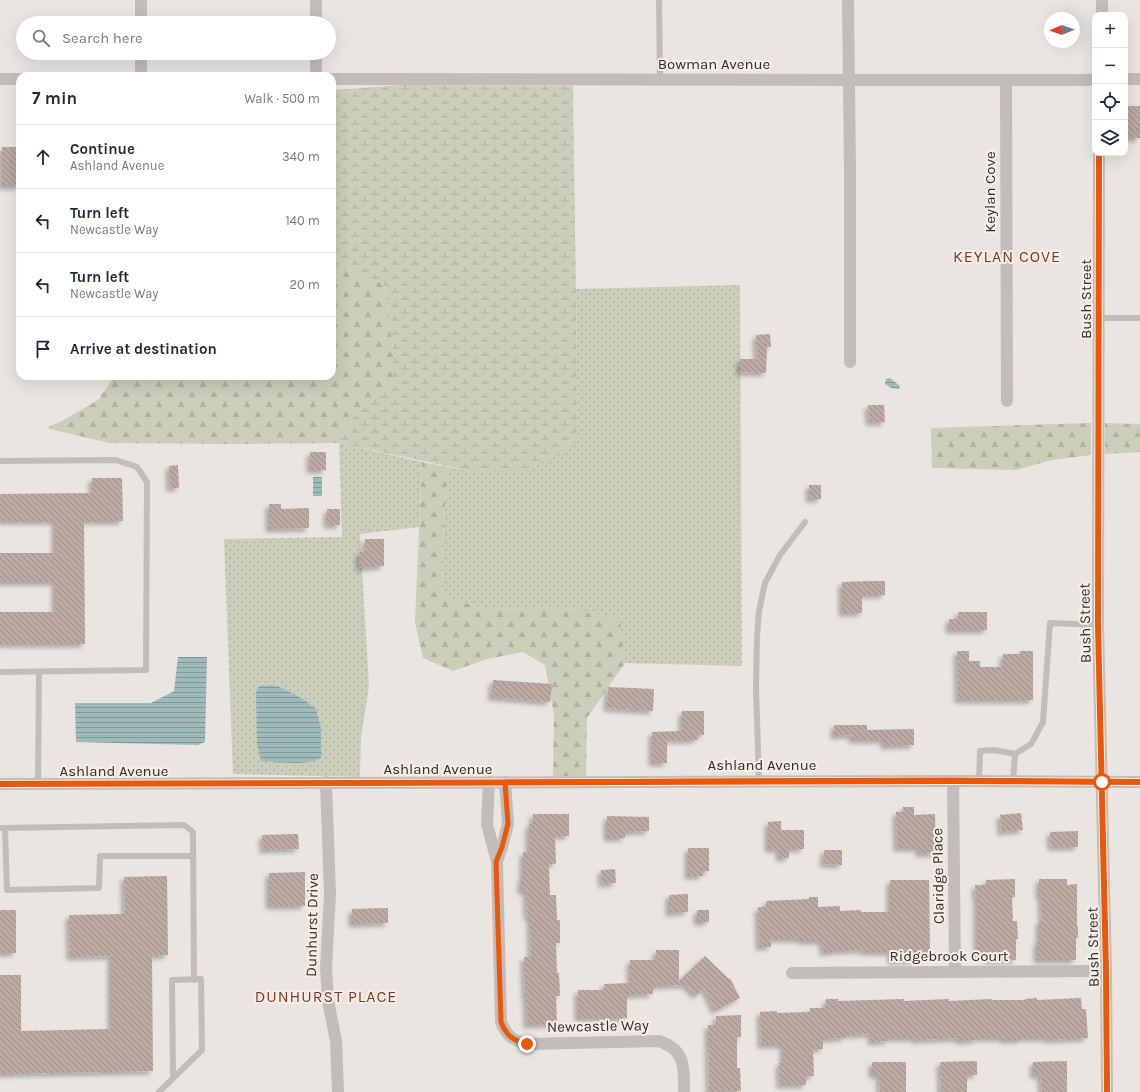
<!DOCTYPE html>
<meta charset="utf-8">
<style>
body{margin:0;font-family:Karla,sans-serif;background:#f2f2f3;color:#1f2937}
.controls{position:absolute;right:12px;top:12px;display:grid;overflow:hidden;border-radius:8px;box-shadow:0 4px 16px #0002}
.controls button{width:36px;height:36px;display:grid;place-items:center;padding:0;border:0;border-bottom:1px solid #e0e1e3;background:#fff;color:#1f2937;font:20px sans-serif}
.compass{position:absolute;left:1044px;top:12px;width:36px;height:36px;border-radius:50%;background:#fff;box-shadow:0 4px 16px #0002;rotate:268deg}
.stop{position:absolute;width:12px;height:12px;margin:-9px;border:3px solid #ea580c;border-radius:50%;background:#fff}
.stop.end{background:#ea580c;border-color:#fff;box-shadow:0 1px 4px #0008}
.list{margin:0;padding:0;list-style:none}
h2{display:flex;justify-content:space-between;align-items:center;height:52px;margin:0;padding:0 16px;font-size:17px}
h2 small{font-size:13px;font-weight:400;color:#747a83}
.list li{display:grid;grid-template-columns:26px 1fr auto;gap:12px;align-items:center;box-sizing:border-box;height:64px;padding:0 16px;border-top:1px solid #e0e1e3}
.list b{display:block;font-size:15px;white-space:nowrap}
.list p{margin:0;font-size:13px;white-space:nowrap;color:#747a83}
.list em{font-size:13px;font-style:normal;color:#747a83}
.icon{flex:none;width:22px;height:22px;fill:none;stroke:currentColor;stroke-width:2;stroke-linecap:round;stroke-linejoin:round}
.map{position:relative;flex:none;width:1140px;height:1092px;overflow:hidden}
.search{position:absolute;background:#fff;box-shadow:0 4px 16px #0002;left:16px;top:16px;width:320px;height:44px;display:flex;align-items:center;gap:10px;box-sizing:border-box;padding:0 14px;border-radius:22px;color:#747a83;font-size:15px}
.panel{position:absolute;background:#fff;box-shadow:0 4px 16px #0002;left:16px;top:72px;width:320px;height:308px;border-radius:12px}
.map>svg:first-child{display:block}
</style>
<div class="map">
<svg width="1140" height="1092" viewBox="0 0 1140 1092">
<defs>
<pattern id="grass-dots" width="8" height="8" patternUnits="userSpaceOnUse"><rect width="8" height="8" fill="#cbcebb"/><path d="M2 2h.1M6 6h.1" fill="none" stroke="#afb1a1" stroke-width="1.8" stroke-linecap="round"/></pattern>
<pattern id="forest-firs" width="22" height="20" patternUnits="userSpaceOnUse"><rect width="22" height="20" fill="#cbcebb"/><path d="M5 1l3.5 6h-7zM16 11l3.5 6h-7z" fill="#afb1a1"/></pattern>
<pattern id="wetland-marsh" width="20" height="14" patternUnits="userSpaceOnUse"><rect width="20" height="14" fill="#cbcebb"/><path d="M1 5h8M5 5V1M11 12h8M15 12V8" fill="none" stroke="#afb1a1"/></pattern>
<pattern id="water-rules" width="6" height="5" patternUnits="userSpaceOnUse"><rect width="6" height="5" fill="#9ebaba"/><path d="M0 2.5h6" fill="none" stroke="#819797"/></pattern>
<pattern id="building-back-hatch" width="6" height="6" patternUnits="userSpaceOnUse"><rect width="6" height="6" fill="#bcaaa3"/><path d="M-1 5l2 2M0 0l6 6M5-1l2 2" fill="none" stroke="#998b85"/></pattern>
<filter id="shadow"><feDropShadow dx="-3.5" dy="3.5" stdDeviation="2" flood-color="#0004"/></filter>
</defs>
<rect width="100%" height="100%" fill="#eae5e0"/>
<g fill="url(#grass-dots)">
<path d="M740 285 742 666 625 663 620 619 561 607 487 609 443 597 442 561 447 467 470 471 578 442 576 289Z"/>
<path d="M339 443 422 462 419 527 360 534 369 686 361 737 360 777 233 774 224 539 342 537Z"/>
</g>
<g fill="url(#forest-firs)">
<path d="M332 264 384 284 393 345V381L354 416 339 443 238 444 109 443 46 428 64 420 98 400 115 376H332Z"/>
<path d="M1091 423V455L1052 460 1016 470 932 468 931 428Z"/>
<path d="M1105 423 1140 424V452L1105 454Z"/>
<path d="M422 462 447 467 442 561 443 597 487 609 561 607 620 619 625 663 587 718 586 776H553L554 715 545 665 523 652 487 659 453 671 423 658 415 622Z"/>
</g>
<path fill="url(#wetland-marsh)" d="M403 85 573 86 578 442 526 470 470 471 339 443 354 416 393 381V345L384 284 332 264V90Z"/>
<g fill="url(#water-rules)">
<path d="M890 378 900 386 899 389 891 388 885 384 886 379Z"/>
<rect x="313" y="477" width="9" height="19"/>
<path d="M178 657H207L205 742 198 745 76 742 75 703H151L174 691Z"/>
<path d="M272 685 282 688 303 699 316 709 321 729V758C309 766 275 762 261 761L257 744 256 692 259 686Z"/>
</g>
<g fill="url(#building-back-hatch)" filter="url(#shadow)">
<rect x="1128" y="106" width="12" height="32"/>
<path d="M2 147H19L20 186H2Z"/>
<path d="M770 334 771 347H767L766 373 740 372V359H757L756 335Z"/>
<path d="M868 405H884L885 422H869Z"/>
<rect x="310" y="452" width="16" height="18"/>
<path d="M178 465 179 488H170L169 466Z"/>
<path d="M92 478H122L123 521H84L85 644H0V612H55V582H0V553H55V521H0V494L92 493Z"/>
<rect x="809" y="485" width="12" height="14"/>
<path d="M269 504H281V509L309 508V528L269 529Z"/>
<rect x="327" y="509" width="13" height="16"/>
<path d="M365 539H384V566L360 568 359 552H365Z"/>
<path d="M871 581H885V595H862V613H842V582Z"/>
<path d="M958 612H987V630H949V619H958Z"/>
<path d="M957 651H969V661H980V667H1003V654H1020V651H1033V700H958Z"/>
<path d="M493 680 552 684 550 702 491 697Z"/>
<path d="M608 687 654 689 653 711 607 708Z"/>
<path d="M682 711H704V735H698L697 740H667V763H652V732L682 731Z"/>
<path d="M834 725H867V730L914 729V745L884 746V740H852V735L834 736Z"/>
<path d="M903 807H914V815L935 814 936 853 919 854V848H897L896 812H903Z"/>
<path d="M1021 813 1023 830 1001 832 1000 815Z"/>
<path d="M533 814H569V836H555L556 864H549L550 895H556L557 920H560V943H556L557 973H559L560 996H556L557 1024 527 1025 526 996H525L524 957H531L530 917H527L526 891H521V878H523V852H529V824H533Z"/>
<path d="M607 816 649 817V831L625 832V838H607Z"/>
<path d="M781 821V830H804V849H789V858H779V849H768V822Z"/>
<path d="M1078 831V847H1051L1050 832Z"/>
<path d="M298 834 299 849 263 850 262 835Z"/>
<path d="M688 848H709V871H703V876H688Z"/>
<path d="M824 850H842V865L823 864Z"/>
<path d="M615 869 616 883 602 884 601 870Z"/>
<path d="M305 872V906H269V873Z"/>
<path d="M167 876 168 955 152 956 153 1071 0 1074V975H21V1031L111 1029V956L70 957 69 915 125 914 124 877Z"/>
<path d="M1015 879V897H1012L1013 921H1017L1018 939H1016V960H987V955H977V898H976L975 885H986V880Z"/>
<path d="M1039 879H1067V885L1077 884V927H1078V938H1076V960H1037V942H1039V921H1042L1041 896H1039Z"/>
<path d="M890 880H929L930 955H919V960L891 961V952H864V950L834 951V952H823L822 941H801V939H771V947H759L758 907H766V901L809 899V897H818V907L840 906V911L861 910V912H890Z"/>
<path d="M688 894V912L669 913V895Z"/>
<path d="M388 908V923L352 924V909Z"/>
<rect x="0" y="910" width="16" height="43"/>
<rect x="697" y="910" width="12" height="12"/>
<path d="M656 950H679V981L705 956 729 979 730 978 740 998 715 1011 704 988 696 996 686 985 653 986V994L627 995V1018H578V990H604V984L630 983V960H656Z"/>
<path d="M1037 998V1000L1081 998 1082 1009H1086L1088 1038 1048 1040V1038H1021V1040H1003V1038H977V1040L959 1041V1038L915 1040V1038H888V1041L871 1042V1034L845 1035V1038L823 1039V1049H813L814 1076H806V1085H780L779 1063H783V1045H761L760 1012 777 1011V1013L810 1012V1008H826V999H838V1001L904 999V1001L949 999V1001L992 999V1000H1025V999Z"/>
<path d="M741 1015V1037H737V1068H740L741 1091H709L708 1025H716V1016Z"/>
<path d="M977 1061V1075H967V1092H941L940 1062Z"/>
<path d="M1067 1061V1092H1042L1040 1075H1033V1062Z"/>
<path d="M872 1062H906V1092H880L879 1075H872Z"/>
</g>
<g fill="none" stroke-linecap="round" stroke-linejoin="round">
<g stroke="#c3bdb9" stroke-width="6">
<path d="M659 0 660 80"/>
<path d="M1099 318H1140"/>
<path d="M0 461 116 460 137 467 147 482 146 670 0 672"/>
<path d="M759 781 756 688 757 637 759 611 765 583 780 555 805 522"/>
<path d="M979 781 980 751 994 750 1015 754"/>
<path d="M1013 781 1015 754 1031 744 1043 722 1050 623 1098 625"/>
<path d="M38 784 39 672"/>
<path d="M0 828 184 825 193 832 194 980"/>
<path d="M5 828 7 890 99 888 100 856H193"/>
<path d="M159 1092 202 1050 201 979 172 980 173 1078"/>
</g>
<g stroke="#c3bdb9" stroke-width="12">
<path d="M141 0V23"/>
<path d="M848 0 850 171V362"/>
<path d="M1102 0V15"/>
<path d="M316 23V0"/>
<path d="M141 53V76"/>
<path d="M316 76V53"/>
<path d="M0 79H20"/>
<path d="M332 79 848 80H1095"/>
<path d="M1125 79H1140"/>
<path d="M1006 80 1007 401"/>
<path d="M1099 153 1098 625 1106 971 1107 1092"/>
<path d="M953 781 955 972"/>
<path d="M326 782 330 894 326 968 328 1001 336 1041 338 1092"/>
<path d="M489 782 487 824 497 862 501 1022C506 1035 513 1041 527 1044L659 1041C686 1050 684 1068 684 1092"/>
<path d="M0 784 953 781 1140 782"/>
<path d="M497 861 502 847 508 824 505 782"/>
<path d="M792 973 1106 971"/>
</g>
<g stroke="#f7efe7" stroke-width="8">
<g id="cycleway">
<path d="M1099 153 1098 625 1106 971 1107 1092"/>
<path d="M0 784 953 781 1140 782"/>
</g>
</g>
<use href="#cycleway" stroke="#e8590c" stroke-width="6"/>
</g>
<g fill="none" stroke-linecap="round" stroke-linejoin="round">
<path stroke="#ea580c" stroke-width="5" d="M527 1044C513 1041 506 1035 501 1022L496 862 502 847 508 824 505 782 953 780 1102 782"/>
</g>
<g text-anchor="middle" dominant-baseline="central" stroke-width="4" stroke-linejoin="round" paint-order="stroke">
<g font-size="15" fill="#332b27" stroke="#f7efe7">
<text x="714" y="64">Bowman Avenue</text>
<text transform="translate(990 192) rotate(-90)">Keylan Cove</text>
<text transform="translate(1086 299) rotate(-90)">Bush Street</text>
<text transform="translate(1085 623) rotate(-91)">Bush Street</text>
<text x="762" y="765">Ashland Avenue</text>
<text x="438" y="769">Ashland Avenue</text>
<text x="114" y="771">Ashland Avenue</text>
<text transform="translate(938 876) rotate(-91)">Claridge Place</text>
<text transform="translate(312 925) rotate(-89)">Dunhurst Drive</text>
<text transform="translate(1093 947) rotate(-91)">Bush Street</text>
<text x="949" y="956">Ridgebrook Court</text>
<text transform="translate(598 1026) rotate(-1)">Newcastle Way</text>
</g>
<g font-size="16" letter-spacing="1" fill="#7a3a29" stroke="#f7efe7">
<text x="1007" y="256">KEYLAN COVE</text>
<text x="326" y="996">DUNHURST PLACE</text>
</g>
</g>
</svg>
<div class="controls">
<button>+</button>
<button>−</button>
<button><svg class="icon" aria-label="locate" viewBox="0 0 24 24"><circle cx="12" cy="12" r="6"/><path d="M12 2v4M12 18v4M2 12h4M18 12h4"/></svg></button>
<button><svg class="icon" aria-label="layers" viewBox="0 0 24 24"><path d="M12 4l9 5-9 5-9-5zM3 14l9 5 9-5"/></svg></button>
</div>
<svg class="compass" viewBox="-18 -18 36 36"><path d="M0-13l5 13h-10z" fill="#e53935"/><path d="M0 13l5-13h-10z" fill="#747a83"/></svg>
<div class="stop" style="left:1102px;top:782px"></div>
<div class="stop end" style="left:527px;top:1044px"></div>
<div class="search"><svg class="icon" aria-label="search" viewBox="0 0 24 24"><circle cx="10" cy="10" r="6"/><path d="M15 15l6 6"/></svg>Search here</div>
<section class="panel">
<h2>7 min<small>Walk · 500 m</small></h2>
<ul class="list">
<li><svg class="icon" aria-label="ahead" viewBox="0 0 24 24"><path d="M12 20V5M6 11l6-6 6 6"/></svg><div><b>Continue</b><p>Ashland Avenue</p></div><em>340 m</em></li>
<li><svg class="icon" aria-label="left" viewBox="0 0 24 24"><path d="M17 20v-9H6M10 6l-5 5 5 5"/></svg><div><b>Turn left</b><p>Newcastle Way</p></div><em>140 m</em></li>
<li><svg class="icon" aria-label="left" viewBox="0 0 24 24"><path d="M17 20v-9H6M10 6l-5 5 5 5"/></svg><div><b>Turn left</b><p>Newcastle Way</p></div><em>20 m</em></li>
<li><svg class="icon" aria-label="arrive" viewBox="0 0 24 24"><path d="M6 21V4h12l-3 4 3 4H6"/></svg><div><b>Arrive at destination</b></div></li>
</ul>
</section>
</div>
